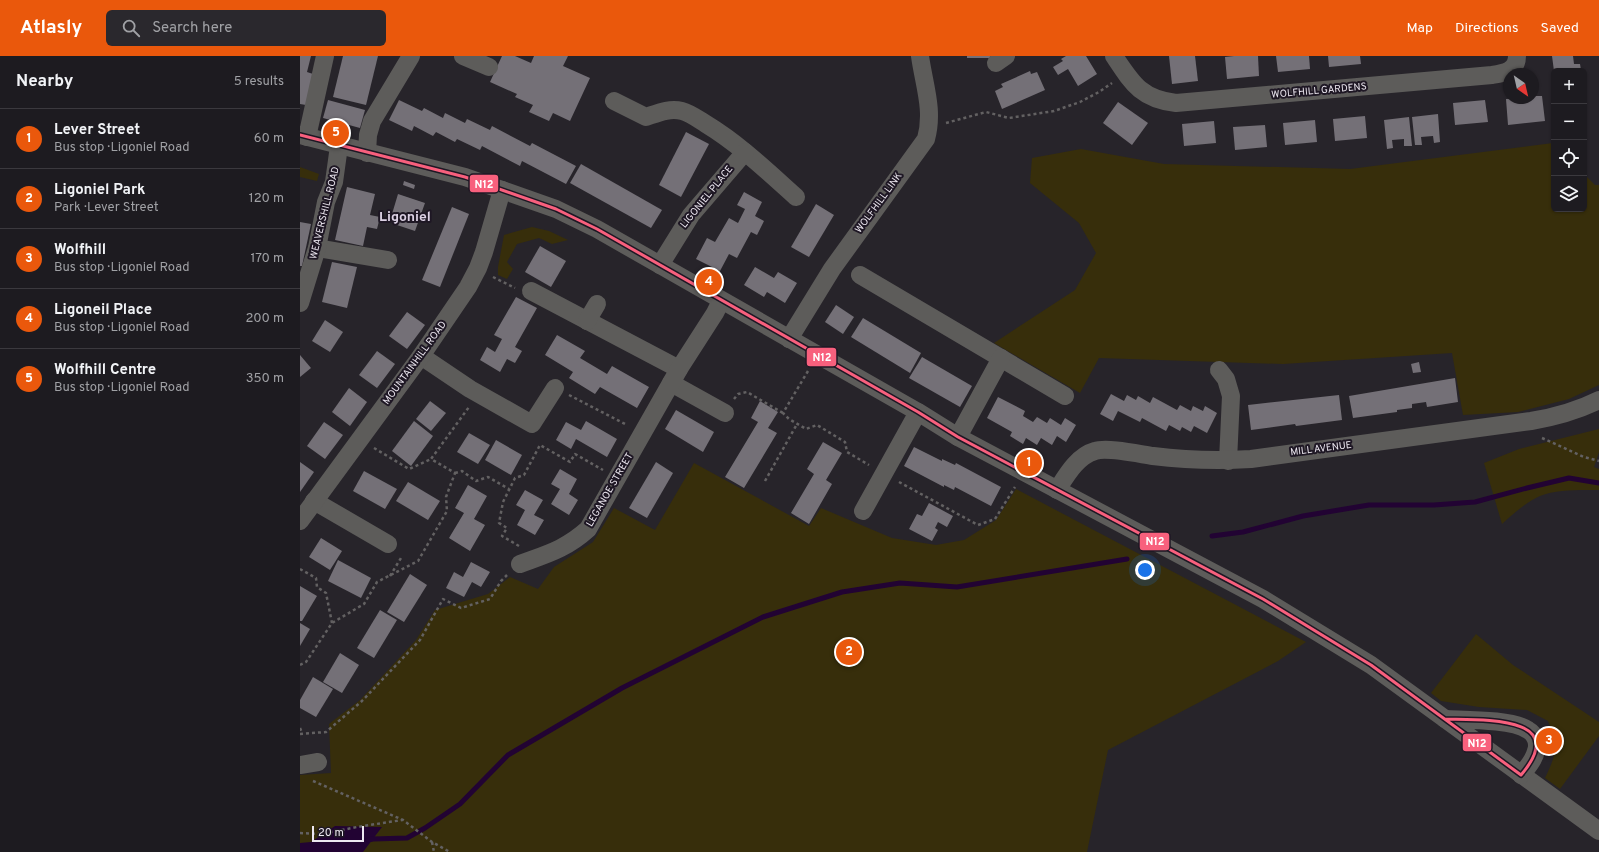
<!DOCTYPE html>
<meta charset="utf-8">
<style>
body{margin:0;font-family:Overpass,sans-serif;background:#2a282d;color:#f1f3f6}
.controls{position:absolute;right:12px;top:12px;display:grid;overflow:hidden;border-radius:6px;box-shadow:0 1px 3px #0004}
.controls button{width:36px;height:36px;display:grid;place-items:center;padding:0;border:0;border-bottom:1px solid #3b393e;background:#1d1b20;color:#f1f3f6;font:20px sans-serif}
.compass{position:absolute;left:1203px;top:12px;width:36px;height:36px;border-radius:50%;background:#1d1b20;box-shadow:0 1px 3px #0004;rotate:146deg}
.scale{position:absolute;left:12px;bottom:10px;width:52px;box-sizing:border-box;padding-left:4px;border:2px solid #ede8f1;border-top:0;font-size:11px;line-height:14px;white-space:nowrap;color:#ede8f1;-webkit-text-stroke:3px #1e1724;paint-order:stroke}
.you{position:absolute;left:845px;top:514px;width:14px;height:14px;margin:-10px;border:3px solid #fff;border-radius:50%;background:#1a73e8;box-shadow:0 0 0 6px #1a73e833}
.badge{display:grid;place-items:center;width:26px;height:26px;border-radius:50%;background:#ea580c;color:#fff;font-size:13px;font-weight:700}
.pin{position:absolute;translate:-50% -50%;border:2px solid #fff;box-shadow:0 1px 4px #0006}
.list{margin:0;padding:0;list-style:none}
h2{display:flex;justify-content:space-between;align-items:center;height:52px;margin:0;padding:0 16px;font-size:17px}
h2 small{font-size:13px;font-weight:400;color:#a0a1a5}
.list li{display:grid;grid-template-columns:26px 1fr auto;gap:12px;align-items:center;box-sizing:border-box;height:60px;padding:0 16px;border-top:1px solid #3b393e}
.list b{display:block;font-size:15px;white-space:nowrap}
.list p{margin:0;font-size:13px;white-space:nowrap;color:#a0a1a5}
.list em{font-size:13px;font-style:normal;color:#a0a1a5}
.icon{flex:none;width:22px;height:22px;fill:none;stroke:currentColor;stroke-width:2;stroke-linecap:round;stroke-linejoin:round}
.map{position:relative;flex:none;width:1299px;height:796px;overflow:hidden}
header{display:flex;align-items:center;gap:24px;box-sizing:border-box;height:56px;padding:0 20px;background:#ea580c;color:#fff}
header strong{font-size:19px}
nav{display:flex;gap:22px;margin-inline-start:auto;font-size:14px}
.search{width:280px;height:36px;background:#2a282d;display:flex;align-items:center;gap:10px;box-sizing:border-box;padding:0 14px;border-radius:6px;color:#a0a1a5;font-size:15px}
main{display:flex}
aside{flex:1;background:#1d1b20}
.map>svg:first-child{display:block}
</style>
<header>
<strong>Atlasly</strong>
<div class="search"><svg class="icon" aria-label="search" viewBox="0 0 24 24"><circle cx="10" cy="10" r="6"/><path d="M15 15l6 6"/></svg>Search here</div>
<nav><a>Map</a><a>Directions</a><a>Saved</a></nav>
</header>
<main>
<aside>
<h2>Nearby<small>5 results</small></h2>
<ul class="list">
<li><span class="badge">1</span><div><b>Lever Street</b><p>Bus stop · Ligoniel Road</p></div><em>60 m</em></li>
<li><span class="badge">2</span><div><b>Ligoniel Park</b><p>Park · Lever Street</p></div><em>120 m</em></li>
<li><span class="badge">3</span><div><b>Wolfhill</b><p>Bus stop · Ligoniel Road</p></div><em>170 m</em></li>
<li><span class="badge">4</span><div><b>Ligoneil Place</b><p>Bus stop · Ligoniel Road</p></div><em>200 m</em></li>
<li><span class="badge">5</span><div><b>Wolfhill Centre</b><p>Bus stop · Ligoniel Road</p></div><em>350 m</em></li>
</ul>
</aside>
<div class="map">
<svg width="1299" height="796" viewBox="0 0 1299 796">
<rect width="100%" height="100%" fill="#27242a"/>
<g fill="#372e0b">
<path d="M1253 87 1254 153H1284V118L1295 129H1299V329L1269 343 1218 356 1163 359 1152 297 983 308 799 302 780 337 694 287 775 234 796 197 779 167 730 127 732 102 781 93 864 108 1050 113Z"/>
<path d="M0 111 19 118 17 125 0 121Z"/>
<path d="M232 171 249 175 268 184 252 188 239 182 217 188 207 206 213 213 207 223 198 219V211L204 179Z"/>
<path d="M1299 373V396L1294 411 1299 413V434C1281 434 1257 433 1240 440 1226 446 1213 458 1202 468L1184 407 1219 393Z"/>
<path d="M394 407 509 470 521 452 592 482 636 489 664 484 696 464 716 433 1006 586 978 605 808 694 787 796H0V719L31 717 29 668 60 644 116 584 135 554 188 538 210 521 238 533 254 511 293 486 314 452 355 474Z"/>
<path d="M1176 578 1213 609 1299 666V680L1260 733 1245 722C1257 697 1258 691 1248 665L1227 654 1179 651 1141 645 1131 637Z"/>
</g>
<path fill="#220333" d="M35 770 82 771 63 796H0V787L11 786Z"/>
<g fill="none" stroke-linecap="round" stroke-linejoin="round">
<g stroke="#220333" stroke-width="5">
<path d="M912 480 943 476 1003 460 1069 449H1134L1175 446 1227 432 1269 422 1299 427"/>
<path d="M68 784 73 783 107 782 125 772 160 748 208 699 322 632 463 561 542 536 600 527 657 531 827 503"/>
</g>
</g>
<g fill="#747077">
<path d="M0 0H11L7 16 13 18 6 49 0 48Z"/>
<path d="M43 0H78L66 49 33 41Z"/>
<path d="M202 0H215L231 7 234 0H268L263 10 290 22 270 65 253 57 249 65 229 56 233 49 215 41 217 38 190 26Z"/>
<rect x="667" y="0" width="23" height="2"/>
<path d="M766 0H786L797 18 778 30 768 13 758 19 753 11 763 5 761 3Z"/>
<path d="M869 0H895L898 25 872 28Z"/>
<path d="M934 0H958L959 20 927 23 925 1Z"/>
<path d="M976 0H1009L1010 13 978 16Z"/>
<path d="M1028 0H1060L1061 8 1029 11Z"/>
<path d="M1252 0H1273L1274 8H1280L1281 14 1254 15Z"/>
<path d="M730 15 731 18 737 16 745 34 702 53 695 35 703 31 701 28Z"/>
<path d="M1233 40H1242L1245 65 1208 69 1206 43 1233 42Z"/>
<path d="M28 44 65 54 60 72 23 62Z"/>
<path d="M99 44 122 55 124 52 143 62 145 57 165 67 167 63 190 74 192 70 230 90 232 87 276 110 266 128 222 105 220 110 182 90 180 94 157 83 155 86 136 76 133 80 114 70 112 75 89 64Z"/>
<path d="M1185 44 1188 66 1155 69 1153 47Z"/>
<path d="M818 46 848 67 832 89 803 67Z"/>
<path d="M1138 58 1140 86 1134 87 1133 80 1121 81 1122 89H1115L1112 61Z"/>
<path d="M1065 60 1067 82 1035 85 1033 63Z"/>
<path d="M1109 61 1112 90H1104V83L1092 84 1093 92 1087 93 1084 64Z"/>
<path d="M1015 64 1017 86 985 89 983 67Z"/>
<path d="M914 65 916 87 884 90 882 68Z"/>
<path d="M965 69 967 91 935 94 933 71Z"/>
<path d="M386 76 409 88 381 141 359 129Z"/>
<path d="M281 108 362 154 351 172 270 127Z"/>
<path d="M104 125 115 129 114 133 103 129Z"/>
<path d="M47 131 75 138 70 159 80 161 77 173 67 171 63 190 35 184Z"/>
<path d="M444 136 462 146 455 160 464 165 457 179 451 176 437 202 429 198 420 215 396 203 407 182 415 186 429 162 438 167 445 153 437 149Z"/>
<path d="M98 138 125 147 115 175 97 169 100 161 92 158Z"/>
<path d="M516 148 534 159 509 201 491 191Z"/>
<path d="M152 151 169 158 140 231 122 224Z"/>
<path d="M0 166 11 168 2 210H0Z"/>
<path d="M240 190 266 205 251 231 225 216Z"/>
<path d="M32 206 57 211 47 252 22 246Z"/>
<path d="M455 211 474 222 478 216 497 227 485 247 467 236 464 241 444 229Z"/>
<path d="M216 241 237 252 215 291 222 295 215 307 207 303 200 316 180 304 187 291 195 296 202 283 194 279Z"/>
<path d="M536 249 554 261 543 278 525 266Z"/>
<path d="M107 256 125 269 107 293 89 280Z"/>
<path d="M563 262 621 297 610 317 551 281Z"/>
<path d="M25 264 43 276 30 296 12 285Z"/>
<path d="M257 279 285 295 280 302 307 318 312 310 349 331 337 352 300 331 295 338 269 322 273 316 245 299Z"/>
<path d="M77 295 95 308 77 332 59 319Z"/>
<path d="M0 299 11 312 0 321Z"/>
<path d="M622 301 672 330 660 351 609 322Z"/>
<path d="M1119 306 1121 316 1113 317 1111 308Z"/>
<path d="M1155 322 1158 346 1127 351 1126 346 1112 348V352L1097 354V356L1053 362 1049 340Z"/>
<path d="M49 332 67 346 50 370 32 356Z"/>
<path d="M811 338 824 345 827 339 836 344 838 340 850 347 853 341 877 354 880 349 891 355 893 350 903 355 905 350 917 357 907 377 894 370 891 376 882 371 880 375 869 369 866 375 842 362 840 366 818 355 813 365 800 358Z"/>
<path d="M1039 339 1042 364 996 370 995 368 951 374 948 349Z"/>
<path d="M698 341 725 355 723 360 733 366 737 361 747 367 750 362 761 369 765 362 776 369 766 386 757 380 752 389 741 382 737 389 726 382 723 388 710 380 712 376 687 362Z"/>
<path d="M130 345 146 357 131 375 116 363Z"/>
<path d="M460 345 478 356 468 372 477 377 444 432 425 421 458 366 451 362Z"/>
<path d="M376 354 414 376 403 396 365 373Z"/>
<path d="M114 365 133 380 111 410 92 395Z"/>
<path d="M286 365 317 383 307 401 276 383 271 393 256 384 266 366 281 374Z"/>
<path d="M24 366 43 379 25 403 7 390Z"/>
<path d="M169 377 190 389 178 408 157 396Z"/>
<path d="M196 384 222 399 211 419 185 404Z"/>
<path d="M523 386 542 397 526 424 532 428 509 468 491 457 514 418 507 413Z"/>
<path d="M614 391 642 405V403L655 409 656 407 701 431 691 450 655 431 654 434 644 429V431L604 410Z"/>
<path d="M0 406 14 416 0 436Z"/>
<path d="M356 406 373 417 347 462 329 452Z"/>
<path d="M260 413 277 423 269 438 278 444 269 459 251 448 260 433 251 428Z"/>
<path d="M64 415 97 433 85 453 53 435Z"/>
<path d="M108 426 140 445 128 464 96 445Z"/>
<path d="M168 429 187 440 174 463 185 469 170 495 149 482 164 457 155 452Z"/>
<path d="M225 434 243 444 234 459 244 464 235 479 217 469 225 454 216 449Z"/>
<path d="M629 447 653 460 647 471 638 466 635 472 638 474 632 485 609 473 617 458 622 460Z"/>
<path d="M21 482 42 495 30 514 9 501Z"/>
<path d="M38 504 71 522 61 542 28 525Z"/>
<path d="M171 506 190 516 181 531 172 526 164 541 146 532 154 516 163 521Z"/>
<path d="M110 518 127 529 104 566 87 556Z"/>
<path d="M0 530 17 540 2 565H0Z"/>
<path d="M80 554 97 564 74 602 57 592Z"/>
<path d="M0 567 10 573 0 590Z"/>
<path d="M40 597 59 609 42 637 23 626Z"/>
<path d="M13 621 33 633 16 661 0 652V644Z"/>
</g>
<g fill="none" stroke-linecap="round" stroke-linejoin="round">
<g stroke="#636162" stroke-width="2.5" stroke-dasharray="3 3" stroke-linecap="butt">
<path d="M646 67 686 56 709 62 754 55 780 46 799 36 812 27"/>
<path d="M193 221 215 232"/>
<path d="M508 315 483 357 489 363 506 373 517 369 545 386 547 396 569 409"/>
<path d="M269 339 327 369"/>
<path d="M434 343 438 338 447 336 483 357"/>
<path d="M1242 382 1284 401 1299 405"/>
<path d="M74 392 109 413 131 403"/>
<path d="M155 417 162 415 176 425 188 421 209 433"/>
<path d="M465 425 497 368"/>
<path d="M599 426 678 469 695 463 715 431"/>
<path d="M219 490 202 480 207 472 199 467 203 446 215 422 224 419 240 389 270 406 275 398 303 414"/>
<path d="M0 513 16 522 17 531 26 537 32 567"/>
<path d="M90 520 101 502"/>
<path d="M0 609 6 606 32 567 64 548 77 526 118 505 147 455 146 441 155 417 131 403 169 351"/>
<path d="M0 672 2 677"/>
<path d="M0 678 26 676 62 645 120 584 143 543 161 552 190 543 201 525 207 519"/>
<path d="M13 725 103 764 132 786 150 796"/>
<path d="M0 777 22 778 57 771 102 764"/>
<path d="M132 786 134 796"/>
</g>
<g stroke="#5d5c5a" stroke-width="18">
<path d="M163 0 189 11"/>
<path d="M814 0C832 27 841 43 876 47L1192 19C1204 17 1217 15 1217 0"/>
<path d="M696 7 706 0"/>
<path d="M314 45 346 61C358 57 369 52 382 55 390 57 398 63 406 68 439 88 467 115 496 141"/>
<path d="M0 79 165 121 256 153 297 173 618 356 658 381 963 543 1071 609 1299 775"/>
<path d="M7 81 25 0"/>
<path d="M67 97 68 79 72 65 111 0"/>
<path d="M17 192 88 204"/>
<path d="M360 209 391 159 445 96"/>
<path d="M560 219 765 340"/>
<path d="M231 235 379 313"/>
<path d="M0 247 17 192 26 146 34 126 39 90"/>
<path d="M287 265 297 248"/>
<path d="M489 283 532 213 626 83C634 54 624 29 620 0"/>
<path d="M121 300 170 333 232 368 255 332"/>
<path d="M919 314 926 323 931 340 928 405"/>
<path d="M371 327 425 357"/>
<path d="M658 381 701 302"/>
<path d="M757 434C766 420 777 400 795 395 807 391 839 398 853 400 885 404 918 405 951 403L1231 365C1255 361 1277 355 1299 344"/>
<path d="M14 445 88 488"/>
<path d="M563 455 618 356"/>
<path d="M0 465 121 300 168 231 178 212 184 196 202 134"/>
<path d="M220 508C247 498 266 493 288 473L379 313 415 257 421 245"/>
<path d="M1145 663C1165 664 1212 663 1228 674 1235 678 1239 687 1236 695 1234 704 1227 712 1221 719"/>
<path d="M0 709 18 706"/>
</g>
<g stroke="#1e1724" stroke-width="6">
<path id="bus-1" d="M0 79 165 121 256 153 297 173 618 356 658 381 963 543 1071 609 1221 719C1272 659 1181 664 1145 663"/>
</g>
<use href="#bus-1" stroke="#f8607d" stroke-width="3"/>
</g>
<g text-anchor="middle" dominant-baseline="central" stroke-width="4" stroke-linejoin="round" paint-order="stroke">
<g font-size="10" fill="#ede8f1" stroke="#1e1724">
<text transform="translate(1019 35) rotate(-5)">WOLFHILL GARDENS</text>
<text transform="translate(407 141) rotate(-51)">LIGONIEL PLACE</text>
<text transform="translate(579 147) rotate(-54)">WOLFHILL LINK</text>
<text transform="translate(25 157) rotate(-76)">WEAVERSHILL ROAD</text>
<text transform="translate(115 307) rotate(-54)">MOUNTAINHILL ROAD</text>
<text transform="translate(1021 393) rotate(-7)">MILL AVENUE</text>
<text transform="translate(310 434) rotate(-60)">LEGANOE STREET</text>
</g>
<g font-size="14" font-weight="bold" fill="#dcd1e4" stroke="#1e1724">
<text x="105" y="161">Ligoniel</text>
</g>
</g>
<g stroke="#1e1724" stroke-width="1.5">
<rect x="169" y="118" width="30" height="19" rx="4" fill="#f8607d"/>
<rect x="506" y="291" width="31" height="20" rx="4" fill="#f8607d"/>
<rect x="839" y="476" width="31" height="19" rx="4" fill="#f8607d"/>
<rect x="1162" y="677" width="30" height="19" rx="4" fill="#f8607d"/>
</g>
<g font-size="11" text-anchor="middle" font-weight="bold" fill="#fff">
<text x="184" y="132">N12</text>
<text x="522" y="305">N12</text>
<text x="855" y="489">N12</text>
<text x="1177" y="691">N12</text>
</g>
</svg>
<div class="controls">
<button>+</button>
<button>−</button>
<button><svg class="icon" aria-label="locate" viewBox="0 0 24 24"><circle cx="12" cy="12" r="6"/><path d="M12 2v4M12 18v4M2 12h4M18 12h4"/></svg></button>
<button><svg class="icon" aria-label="layers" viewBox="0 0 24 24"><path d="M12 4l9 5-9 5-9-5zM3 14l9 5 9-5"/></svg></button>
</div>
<svg class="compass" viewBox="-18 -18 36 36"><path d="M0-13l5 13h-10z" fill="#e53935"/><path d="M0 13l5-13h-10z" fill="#a0a1a5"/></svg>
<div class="scale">20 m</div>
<div class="you"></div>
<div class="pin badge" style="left:729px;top:407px">1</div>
<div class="pin badge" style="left:549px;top:596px">2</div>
<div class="pin badge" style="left:1249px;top:685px">3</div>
<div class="pin badge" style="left:409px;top:226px">4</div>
<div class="pin badge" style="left:36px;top:77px">5</div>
</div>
</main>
